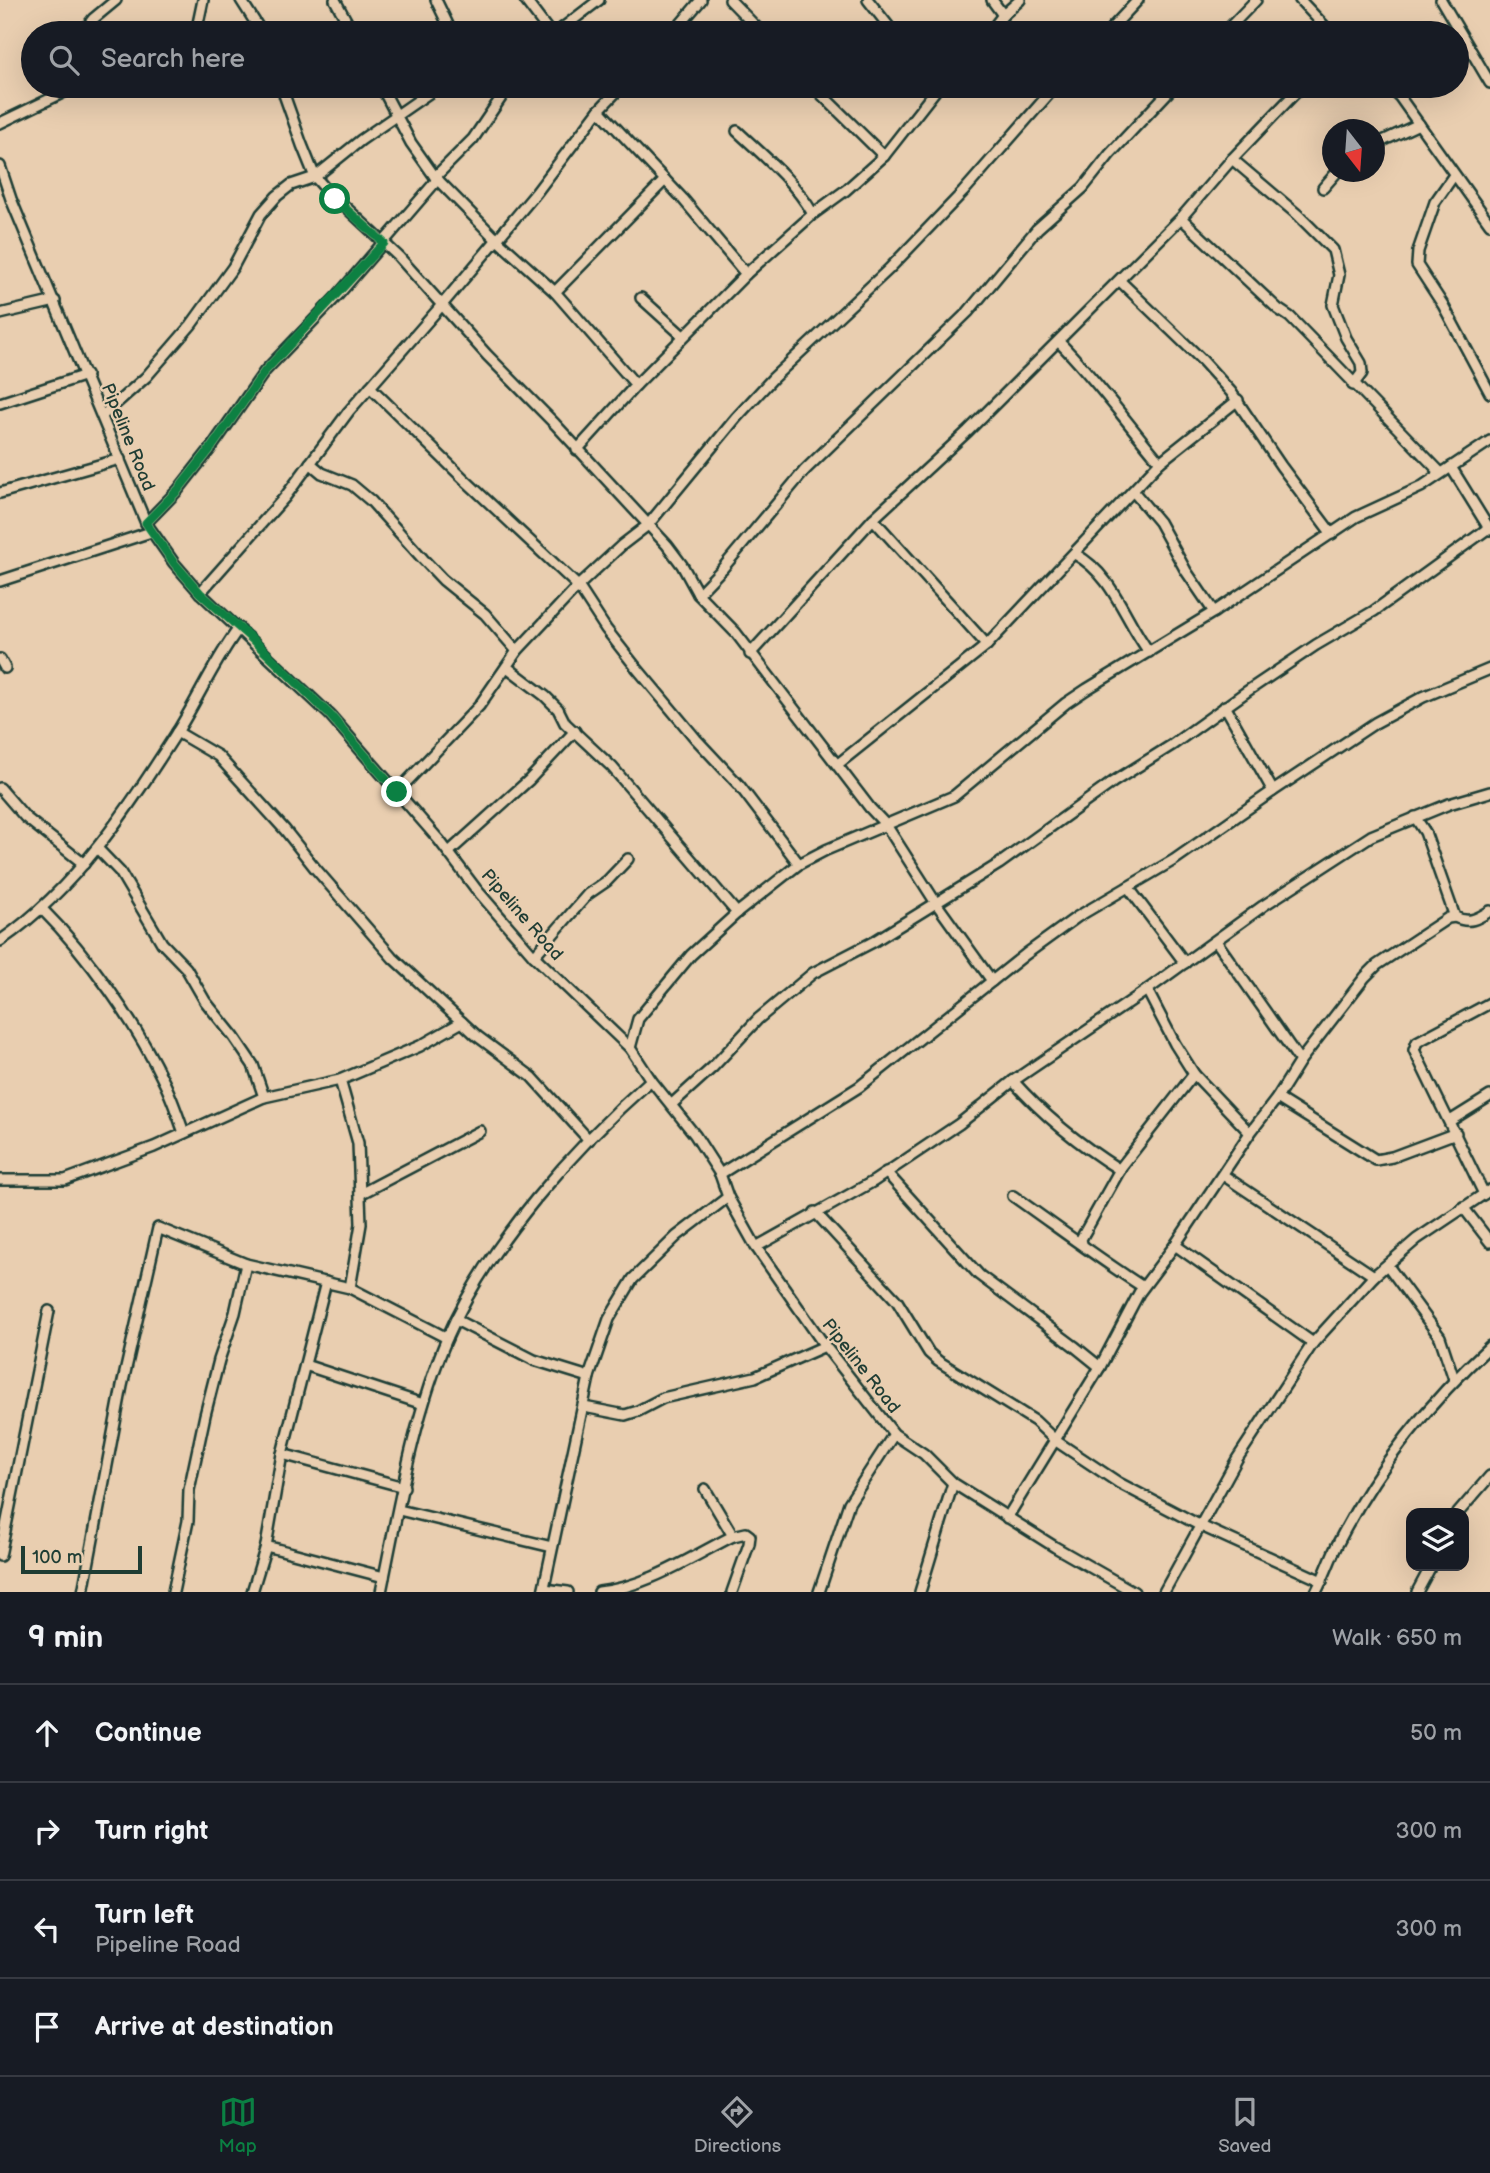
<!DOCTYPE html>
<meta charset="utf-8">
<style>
body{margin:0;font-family:"Balsamiq Sans",sans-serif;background:#242831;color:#f1f3f6}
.controls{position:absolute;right:21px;bottom:21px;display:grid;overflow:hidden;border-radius:14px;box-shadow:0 7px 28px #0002}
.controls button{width:63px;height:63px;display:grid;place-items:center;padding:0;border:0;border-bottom:2px solid #363941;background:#171b24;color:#f1f3f6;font:35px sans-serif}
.compass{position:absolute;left:1322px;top:119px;width:63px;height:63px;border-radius:50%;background:#171b24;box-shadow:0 7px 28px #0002;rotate:163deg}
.scale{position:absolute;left:21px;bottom:18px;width:121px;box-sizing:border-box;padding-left:7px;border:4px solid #1f3d34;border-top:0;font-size:19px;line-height:24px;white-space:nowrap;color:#1f3d34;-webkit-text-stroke:5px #e9ceb0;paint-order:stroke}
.stop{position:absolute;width:21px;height:21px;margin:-16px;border:5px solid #0b8043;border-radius:50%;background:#fff}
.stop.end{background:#0b8043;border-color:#fff;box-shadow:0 2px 7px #0008}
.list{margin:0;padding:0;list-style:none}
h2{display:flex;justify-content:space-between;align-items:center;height:91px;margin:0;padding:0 28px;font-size:30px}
h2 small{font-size:23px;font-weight:400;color:#9ea1a6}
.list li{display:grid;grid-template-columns:46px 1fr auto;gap:21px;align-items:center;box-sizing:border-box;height:98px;padding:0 28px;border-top:2px solid #363941}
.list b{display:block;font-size:26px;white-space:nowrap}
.list p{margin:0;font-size:23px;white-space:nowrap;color:#9ea1a6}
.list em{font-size:23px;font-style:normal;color:#9ea1a6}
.icon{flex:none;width:38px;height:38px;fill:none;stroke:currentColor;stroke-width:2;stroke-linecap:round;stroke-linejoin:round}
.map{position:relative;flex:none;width:1490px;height:1592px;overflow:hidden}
.search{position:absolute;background:#171b24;box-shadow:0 7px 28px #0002;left:21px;right:21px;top:21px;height:77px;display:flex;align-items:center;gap:18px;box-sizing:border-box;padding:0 24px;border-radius:38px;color:#9ea1a6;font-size:26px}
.sheet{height:483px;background:#171b24}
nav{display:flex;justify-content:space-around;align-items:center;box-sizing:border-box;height:98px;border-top:2px solid #363941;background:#171b24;font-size:19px;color:#9ea1a6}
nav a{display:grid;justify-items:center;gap:4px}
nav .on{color:#0b8043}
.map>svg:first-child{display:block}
</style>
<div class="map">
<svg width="1490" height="1592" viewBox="0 0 1490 1592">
<rect width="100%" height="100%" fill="#e9ceb0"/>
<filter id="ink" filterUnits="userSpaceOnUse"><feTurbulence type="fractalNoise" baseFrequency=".0143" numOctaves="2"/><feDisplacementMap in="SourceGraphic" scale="14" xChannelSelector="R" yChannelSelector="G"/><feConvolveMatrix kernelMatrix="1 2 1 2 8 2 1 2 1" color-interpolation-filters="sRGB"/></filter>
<g filter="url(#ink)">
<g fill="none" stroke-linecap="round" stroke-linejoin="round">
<g stroke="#1f3d34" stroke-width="14">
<g id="minor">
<path d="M241 0 262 33"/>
<path d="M335 0 353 33"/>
<path d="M436 0 452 33"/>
<path d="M525 0 550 33"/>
<path d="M730 0 762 33"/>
<path d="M868 0 894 33"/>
<path d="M992 0 1003 15"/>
<path d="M1300 0 1331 33"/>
<path d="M1441 0 1490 83"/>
<path d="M82 33 93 19 116 0"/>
<path d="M196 33 203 0"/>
<path d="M556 33 599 0"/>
<path d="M673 33 701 0"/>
<path d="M989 33 1003 15 1020 0"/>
<path d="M1107 33 1138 0"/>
<path d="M1224 33 1256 0"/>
<path d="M281 86 302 145 315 177 323 186 399 257 487 355 555 424 667 545 682 565 698 594 736 633 870 808 886 825 936 903 992 981"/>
<path d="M381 86 411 143 435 177 495 238 555 292 636 385"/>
<path d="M813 86 884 156"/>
<path d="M1387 86 1399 96 1490 224"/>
<path d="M599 110 683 199 746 274"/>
<path d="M0 123 77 86"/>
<path d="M737 131C764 156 795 182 813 214"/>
<path d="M1374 145 1419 124"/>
<path d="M1232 159 1298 215 1333 250 1339 275 1333 305 1346 338 1361 363 1362 373 1353 385"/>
<path d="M0 166 11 199 146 523 174 563 200 593 330 715 439 840 476 889 534 956 630 1048 651 1080 695 1135 720 1174 728 1197 756 1247 825 1346 894 1434 924 1454 953 1483 1055 1547 1134 1592"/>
<path d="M1454 175 1435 202 1418 251 1417 265 1443 305 1490 393"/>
<path d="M435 177 473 139 509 86"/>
<path d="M1323 188 1337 172"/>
<path d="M1181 218 1278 309 1290 317 1440 472"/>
<path d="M1120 281 1202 360 1231 392 1281 466 1332 534"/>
<path d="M555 292 665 180"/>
<path d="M641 298 683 336"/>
<path d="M0 314 55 301"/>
<path d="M1059 342C1096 379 1126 422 1160 462"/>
<path d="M370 387 466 481 578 586 606 629 635 666 696 739 739 785 799 864"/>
<path d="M0 403 86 375"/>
<path d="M102 416 146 377 191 325 233 267 261 214 277 196 291 185 315 177 361 140 439 86"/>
<path d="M577 450 636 385 746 274 813 214 846 190 884 156 939 86"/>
<path d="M310 463 322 473 352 485 371 501 423 559 443 580 485 614 517 651"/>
<path d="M1451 467 1490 530"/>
<path d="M1133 491 1159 522 1186 571 1214 612"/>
<path d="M0 493 120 459"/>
<path d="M873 519 987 645"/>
<path d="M146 523 178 490 211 448 265 371 338 295 438 179"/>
<path d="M1075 554C1113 575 1124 618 1149 652"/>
<path d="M0 581 151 532"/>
<path d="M200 593 285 497 349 411 441 306 536 193 599 110 622 86"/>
<path d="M698 594 722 569 805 470 968 312 1037 229 1083 188 1110 154 1174 86"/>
<path d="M750 654 873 519 968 431 1181 218 1232 159 1302 86"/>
<path d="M0 659 5 668"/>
<path d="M507 667 545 696 558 709 565 723 612 767 737 913"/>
<path d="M1225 706 1273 791"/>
<path d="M177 732 218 756 285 830 315 868 393 958 477 1036 532 1077 589 1140"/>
<path d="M838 764 987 645 1160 462 1238 400"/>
<path d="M0 788 25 817 84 864"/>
<path d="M397 792 479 706 517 651 578 586 622 545 648 525 736 418 773 378 889 269 963 192 1056 86"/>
<path d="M1415 817 1425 832 1455 917C1469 924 1477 919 1490 911"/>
<path d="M97 848 120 872 162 943 186 968 205 1001 234 1037 253 1065 264 1097"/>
<path d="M449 852 529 780 575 731"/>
<path d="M1128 887 1185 963"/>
<path d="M42 909C88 955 136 1023 164 1082 172 1098 178 1116 184 1133"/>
<path d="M0 941C77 888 129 807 179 729 200 695 215 660 239 628"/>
<path d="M1216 941 1300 1061"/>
<path d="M534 956 588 894 607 881 628 859"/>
<path d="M1147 990 1175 1044 1194 1074 1250 1133"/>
<path d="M630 1048 638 1019 691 955 737 913 799 864 826 850 954 796 1066 703 1087 689 1214 612 1356 517 1421 487 1490 441"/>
<path d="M340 1080 358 1143 361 1224 350 1288"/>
<path d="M1013 1081C1044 1116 1080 1145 1120 1170"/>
<path d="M1277 1098 1376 1160 1392 1157 1456 1133"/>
<path d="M672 1104 713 1067 758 1019 813 973 873 942 999 864 1113 782 1172 745 1246 692 1316 645 1374 611 1490 527"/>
<path d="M1450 1121 1490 1096"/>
<path d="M886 1172 979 1275 1074 1346 1100 1367"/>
<path d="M720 1174 859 1087 1026 954 1077 917 1174 860 1273 791 1375 723 1423 697 1490 669"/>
<path d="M1223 1175 1374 1276"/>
<path d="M0 1180H65L154 1147 264 1097 340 1080 420 1046 462 1022"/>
<path d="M360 1194 480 1131"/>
<path d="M1484 1194 1414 1050 1417 1042 1490 1003"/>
<path d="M1013 1196C1057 1227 1098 1258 1143 1287"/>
<path d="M1463 1207 1490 1242"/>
<path d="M815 1212 897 1301 929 1353 938 1361 1035 1421 1056 1441 1119 1483 1201 1526 1322 1581"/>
<path d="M1082 1244 1081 1239 1122 1166 1194 1074"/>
<path d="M1175 1245 1313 1343"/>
<path d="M756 1247 874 1181 959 1124 1013 1081 1147 990 1263 906 1371 836 1449 804 1490 792"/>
<path d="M1388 1266 1440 1337 1454 1379"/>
<path d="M456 1320 534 1360 589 1377"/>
<path d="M305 1365 423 1404"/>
<path d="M584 1407 625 1415 638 1411 663 1398 755 1377 825 1346"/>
<path d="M282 1454 404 1487"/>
<path d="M705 1489 733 1536"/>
<path d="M399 1510 552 1547"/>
<path d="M1458 1513 1490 1476"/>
<path d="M1007 1518 1100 1367 1139 1293 1175 1245 1250 1133 1277 1098 1300 1061 1365 977 1377 965 1448 918 1455 917"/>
<path d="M266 1546 384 1577"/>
<path d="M0 1556 49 1311"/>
<path d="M544 1589 568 1592"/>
<path d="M83 1592 122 1386 158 1228 246 1264 350 1288 447 1338"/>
<path d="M173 1592 188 1521 189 1490 205 1415 219 1360 235 1313 246 1264"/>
<path d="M252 1592 266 1546 282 1454 326 1282"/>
<path d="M381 1592C398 1509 414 1414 448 1336 488 1244 576 1146 651 1080"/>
<path d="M543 1592 589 1377 609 1319 633 1279 677 1236 728 1197"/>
<path d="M599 1592C647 1587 691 1557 733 1536L746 1533 750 1536 749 1544 732 1592"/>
<path d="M819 1592 849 1503 894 1434"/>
<path d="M920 1592 953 1483"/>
<path d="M1164 1592 1237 1459 1313 1343 1374 1276 1417 1239 1490 1190"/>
<path d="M1316 1592C1324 1577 1329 1562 1336 1547 1375 1470 1427 1404 1490 1346"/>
<path d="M1417 1592 1431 1566"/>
</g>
</g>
<use href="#minor" stroke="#e9ceb0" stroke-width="9"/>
</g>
</g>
<g fill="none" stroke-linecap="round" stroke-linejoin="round" filter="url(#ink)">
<path stroke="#0b8043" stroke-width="9" d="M335 199 384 243 265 371 211 448 178 490 146 523 174 563 200 593 253 640 330 715 397 792"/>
</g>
<g text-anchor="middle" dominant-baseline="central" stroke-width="5" stroke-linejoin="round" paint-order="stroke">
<g font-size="18" fill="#1f3d34" stroke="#e9ceb0">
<text transform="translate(128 437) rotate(68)">Pipeline Road</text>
<text transform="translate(522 915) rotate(49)">Pipeline Road</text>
<text transform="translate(861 1366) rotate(52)">Pipeline Road</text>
</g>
</g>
</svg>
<div class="controls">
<button><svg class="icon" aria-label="layers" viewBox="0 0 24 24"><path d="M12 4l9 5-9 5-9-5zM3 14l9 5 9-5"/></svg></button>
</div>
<svg class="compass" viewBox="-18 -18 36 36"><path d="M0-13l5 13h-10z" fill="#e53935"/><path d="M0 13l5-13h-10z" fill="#9ea1a6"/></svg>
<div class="scale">100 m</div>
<div class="stop" style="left:335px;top:199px"></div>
<div class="stop end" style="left:397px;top:792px"></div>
<div class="search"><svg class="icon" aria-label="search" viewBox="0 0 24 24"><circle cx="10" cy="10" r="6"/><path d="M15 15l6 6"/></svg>Search here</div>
</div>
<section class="sheet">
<h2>9 min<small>Walk · 650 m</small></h2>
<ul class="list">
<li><svg class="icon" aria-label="ahead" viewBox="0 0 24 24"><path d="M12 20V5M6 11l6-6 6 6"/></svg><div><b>Continue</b></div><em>50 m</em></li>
<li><svg class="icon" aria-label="right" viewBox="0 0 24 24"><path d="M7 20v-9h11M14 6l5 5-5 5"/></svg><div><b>Turn right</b></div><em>300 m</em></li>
<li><svg class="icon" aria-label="left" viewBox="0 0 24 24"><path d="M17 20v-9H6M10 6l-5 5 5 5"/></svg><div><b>Turn left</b><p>Pipeline Road</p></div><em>300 m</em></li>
<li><svg class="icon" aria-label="arrive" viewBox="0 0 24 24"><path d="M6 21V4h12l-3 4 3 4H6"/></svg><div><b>Arrive at destination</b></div></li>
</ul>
</section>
<nav>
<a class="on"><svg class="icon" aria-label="map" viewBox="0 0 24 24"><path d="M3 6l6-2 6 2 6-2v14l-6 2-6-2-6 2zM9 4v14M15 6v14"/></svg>Map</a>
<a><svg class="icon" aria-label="directions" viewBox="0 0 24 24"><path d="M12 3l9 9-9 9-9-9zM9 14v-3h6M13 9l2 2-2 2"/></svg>Directions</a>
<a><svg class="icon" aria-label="saved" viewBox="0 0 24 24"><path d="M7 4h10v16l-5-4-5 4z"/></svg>Saved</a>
</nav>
